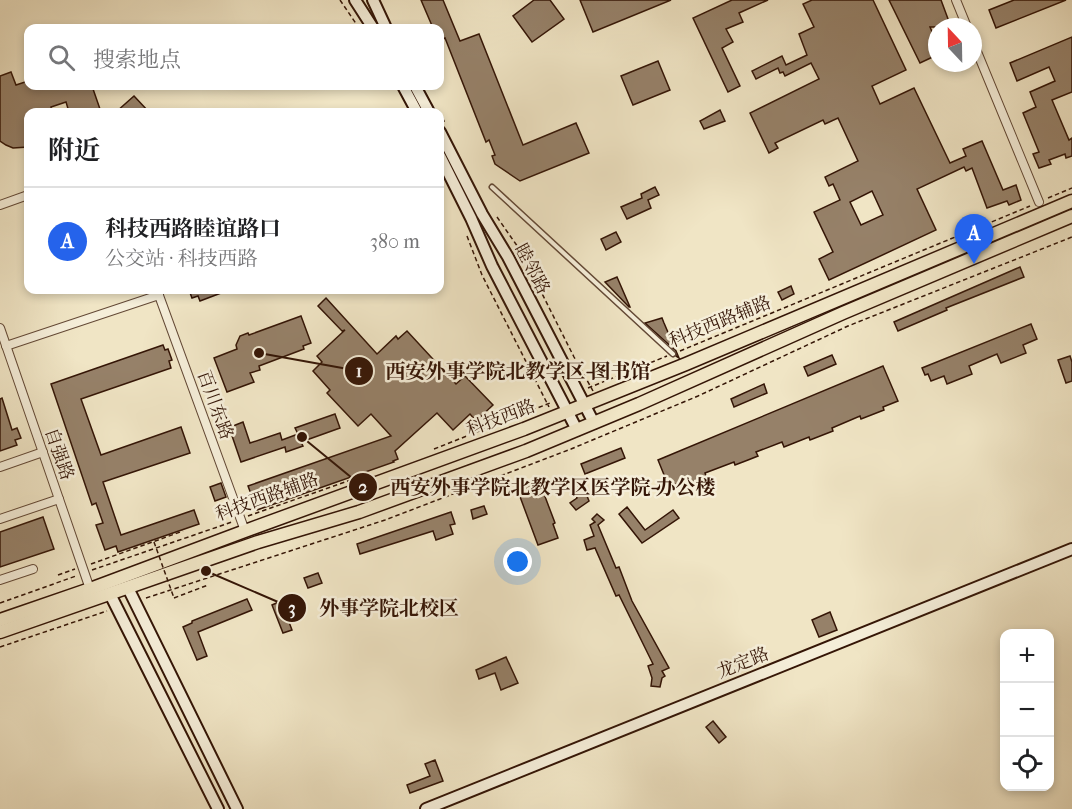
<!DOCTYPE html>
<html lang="zh">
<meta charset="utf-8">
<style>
body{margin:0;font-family:"IM FELL French Canon","Noto Serif SC",serif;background:#f2f2f2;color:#202124}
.controls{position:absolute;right:18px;bottom:18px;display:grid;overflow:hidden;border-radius:12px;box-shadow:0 3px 9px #0003}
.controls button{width:54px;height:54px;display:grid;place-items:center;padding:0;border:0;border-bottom:2px solid #e0e0e0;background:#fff;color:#202124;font:30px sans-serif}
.compass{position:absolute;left:928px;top:18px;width:54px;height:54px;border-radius:50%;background:#fff;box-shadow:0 3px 9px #0003;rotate:338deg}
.you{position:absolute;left:518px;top:562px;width:21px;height:21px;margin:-15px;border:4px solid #fff;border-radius:50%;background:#1a73e8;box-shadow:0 0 0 9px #1a73e833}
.badge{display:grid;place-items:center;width:39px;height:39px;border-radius:50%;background:#2563eb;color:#fff;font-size:20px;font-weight:700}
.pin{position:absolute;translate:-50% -50px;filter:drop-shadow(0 2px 3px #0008)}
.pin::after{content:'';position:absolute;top:32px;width:21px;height:18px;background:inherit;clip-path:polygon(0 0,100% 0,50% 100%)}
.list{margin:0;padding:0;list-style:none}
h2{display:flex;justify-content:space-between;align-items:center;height:78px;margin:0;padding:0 24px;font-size:26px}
h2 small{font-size:20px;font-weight:400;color:#757577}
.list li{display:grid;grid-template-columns:39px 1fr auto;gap:18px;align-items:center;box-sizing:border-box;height:108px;padding:0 24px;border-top:2px solid #e0e0e0}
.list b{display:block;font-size:22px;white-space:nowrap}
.list p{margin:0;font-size:20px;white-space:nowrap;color:#757577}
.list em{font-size:20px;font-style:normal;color:#757577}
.icon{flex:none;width:33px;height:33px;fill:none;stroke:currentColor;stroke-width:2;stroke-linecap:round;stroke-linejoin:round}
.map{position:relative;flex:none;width:1072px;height:809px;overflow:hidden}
.search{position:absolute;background:#fff;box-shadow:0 3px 9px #0003;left:24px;top:24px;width:420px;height:66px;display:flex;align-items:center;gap:15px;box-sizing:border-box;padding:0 21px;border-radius:12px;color:#757577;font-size:22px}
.panel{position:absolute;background:#fff;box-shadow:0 3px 9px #0003;left:24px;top:108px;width:420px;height:186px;border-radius:12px}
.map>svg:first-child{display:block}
</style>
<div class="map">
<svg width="1072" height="809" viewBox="0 0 1072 809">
<rect width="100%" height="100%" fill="#f0e5c5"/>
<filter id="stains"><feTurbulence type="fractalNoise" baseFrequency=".00333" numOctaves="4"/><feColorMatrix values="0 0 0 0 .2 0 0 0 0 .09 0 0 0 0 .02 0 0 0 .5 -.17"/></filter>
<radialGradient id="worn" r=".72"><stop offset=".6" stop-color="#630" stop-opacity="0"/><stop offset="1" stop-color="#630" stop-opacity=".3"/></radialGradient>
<g fill="#968169" stroke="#341506" stroke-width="1.5" fill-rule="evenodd">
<path d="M421 0H443L460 41 479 34 523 145 576 123 589 153 520 181 495 164 492 156 495 155 489 140 486 142 445 38 440 40V28H433Z"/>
<path d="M534 0H550L564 19 532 42 513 16Z"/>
<path d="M580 0H671L593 32Z"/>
<path d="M732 0H768L739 13 743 22 726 29 733 42 722 48 740 86 728 92 693 18Z"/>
<path d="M812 0H873L906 70 872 86 880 104 914 88 950 163 966 156 963 149 982 141 1003 190 1016 185 1021 200 1009 205 1007 201 987 208 972 168 966 171 964 167 917 189 936 230 829 280 819 259 833 252 814 212 840 200 833 184 829 186 825 177 858 161 838 118 825 124 823 120 775 143 778 148 769 153 750 113 819 79 811 63 785 76 783 72 780 73 778 68 756 79 752 71 782 56 786 65 807 55 799 34 814 27 803 4ZM872 191 883 215 861 225 850 202Z"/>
<path d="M889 0H941L951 27H930L937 43V55L920 63Z"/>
<path d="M1014 0H1066L996 28 989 10Z"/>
<path d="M1072 37V92L1052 100 1069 140 1072 138V156L1066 158 1065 154 1049 160 1051 164 1039 168 1033 154 1039 152 1023 113 1036 107 1030 92 1055 81 1049 67 1017 81 1010 63Z"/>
<path d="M658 61 670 90 633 105 621 76Z"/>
<path d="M11 72 16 85 28 81V86H92L101 112H69L66 102 51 107 52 112H28V147L13 148 6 145 0 141V76Z"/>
<path d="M134 96 149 112H116Z"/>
<path d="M720 110 725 121 704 129 700 121Z"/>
<path d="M655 187 659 195 648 200 651 208 627 219 621 207 642 198 641 194Z"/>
<path d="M616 232 621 242 606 250 601 239Z"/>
<path d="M1020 267 1024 277 946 308 947 310 898 331 894 322Z"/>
<path d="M617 277 630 307H629L605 282Z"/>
<path d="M791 286 794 294 782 300 778 292Z"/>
<path d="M189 290H229L200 301 198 296 192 298Z"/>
<path d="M326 298 377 354 396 336 398 339 407 331 456 384 465 376 493 405 476 421 470 414 453 430 437 413 395 451 398 459 393 461 394 462 257 510 248 486 391 436 371 414 358 426 327 393 330 390 313 371 322 362 317 356 345 330 342 331 318 306Z"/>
<path d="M301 316 311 343 303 346 304 349 259 366 260 370 250 373 254 382 227 392 214 358 237 349 236 345 240 336 248 333 249 335Z"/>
<path d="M662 318 664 323 679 358 676 356V351L645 323Z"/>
<path d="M1031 324 1037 339 1023 345 1026 353 1001 363 997 354 969 366 972 374 947 384 944 376 931 381 928 374 925 375 922 368Z"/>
<path d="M163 345 165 350 168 349 172 360 169 361 171 368 81 399 101 455 181 427 190 453 103 482 121 535 194 510 199 524 118 552 116 546 105 550 96 525 103 523 96 503 92 505 51 384Z"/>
<path d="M832 355 836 364 808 376 804 367Z"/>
<path d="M1070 356 1072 362V381L1066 383 1058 360Z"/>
<path d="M883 366 898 401 883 407 884 410 861 419 860 416 832 428 833 431 810 440 809 437 784 447 782 442 756 452 758 456 748 460 735 465 734 462 705 473 706 476 697 480 684 485 682 482 669 487 658 460Z"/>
<path d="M764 384 767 393 734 407 731 399Z"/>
<path d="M2 398 12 430 17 428 21 438 15 440 17 445 0 451V399Z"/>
<path d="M335 414 340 428 301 442 303 446 286 452 285 447 241 462 230 430 234 429 233 426 243 422 250 443 280 433 282 440 298 434 295 428Z"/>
<path d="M621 448 625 458 585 474 581 464Z"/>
<path d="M538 478 555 523 553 524 558 538 538 545 516 486Z"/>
<path d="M581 481 589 501 576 510 570 503 577 498 572 484Z"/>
<path d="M221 483 226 497 215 501 210 487Z"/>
<path d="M484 506 487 514 473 519 471 510Z"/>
<path d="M627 507 645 530 673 510 679 518 642 543 619 514Z"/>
<path d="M451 512 455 524 450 525 453 534 436 540 433 531 360 554 357 544Z"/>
<path d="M597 514 604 520 598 525 616 568 619 567 632 601 669 668 662 671 665 676 662 678 660 687 651 686 652 678 648 666 653 664 619 595 616 596 595 548 587 550 584 540 594 536 590 525 595 522 592 519Z"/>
<path d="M43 517 54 549 0 567V532Z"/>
<path d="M318 573 322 583 308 588 304 578Z"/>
<path d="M247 599 252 610 198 632 207 656 197 660 183 627 192 623V621Z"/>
<path d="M281 601 292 630 283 633 272 605Z"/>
<path d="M830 612 837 630 819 637 812 620Z"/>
<path d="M506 657 518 683 501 690 495 673 479 679 476 670Z"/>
<path d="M713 721 726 737 719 743 706 727Z"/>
<path d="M435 760 443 781 410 793 407 785 430 776 425 764Z"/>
</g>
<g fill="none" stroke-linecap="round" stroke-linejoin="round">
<g stroke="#634936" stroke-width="7">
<path id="lane" d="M492 187 673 354"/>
</g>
<g stroke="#634936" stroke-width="10">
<g id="street">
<path d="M956 0 967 27"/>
<path d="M973 42 1039 202"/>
<path d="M0 205 28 195"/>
<path d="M157 290 245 531"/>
<path d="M0 328 90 589"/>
<path d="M6 346 159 295"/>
<path d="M0 467 43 452"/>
<path d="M0 519 59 499"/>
<path d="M0 580 33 569"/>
</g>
</g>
<g stroke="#341506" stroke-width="14">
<g id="secondary">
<path d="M355 0 373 28"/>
<path d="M373 0 386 28"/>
<path d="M403 86 417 112"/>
<path d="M415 86 429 112"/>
<path d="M440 132 482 214 508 257 594 423"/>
<path d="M440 156 471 218 492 266 577 430"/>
<path d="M128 588 237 809"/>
<path d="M110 594 218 809"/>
<path d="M426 809 1072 549"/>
</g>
</g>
<g stroke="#341506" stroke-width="15">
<g id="primary">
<path d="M0 620 90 589 245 531 524 429 686 364 1072 201"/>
<path d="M0 632 258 542 359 512 526 451 639 404 843 313 1072 216"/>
</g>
</g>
<g stroke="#341506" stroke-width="1.5" stroke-dasharray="4.5 3" stroke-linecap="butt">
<path d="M340 0 359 28"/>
<path d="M439 111 445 123"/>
<path d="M1048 198 1072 188"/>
<path d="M497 217 520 250 574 357 593 391"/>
<path d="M467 236 482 275 549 407"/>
<path d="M680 351 1030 206"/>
<path d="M588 388 667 356"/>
<path d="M434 449 550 403"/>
<path d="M248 516 365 475"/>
<path d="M91 564 183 531"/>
<path d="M92 570 232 522"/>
<path d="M58 575 75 569"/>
<path d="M146 598 385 520 571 449 698 396 848 326 1072 237"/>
<path d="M174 598 208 585"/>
<path d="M0 603 76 576"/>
<path d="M0 647 107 611"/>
</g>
<use href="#lane" stroke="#f5eed9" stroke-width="4"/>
<use href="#street" stroke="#f5eed9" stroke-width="8"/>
<use href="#secondary" stroke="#f5eed9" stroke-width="10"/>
<use href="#primary" stroke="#f0e5c5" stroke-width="12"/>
<path stroke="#341506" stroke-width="1.5" stroke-dasharray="4.5 3" stroke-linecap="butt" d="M154 542 174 598"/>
</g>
<g text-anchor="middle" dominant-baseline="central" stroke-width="5" stroke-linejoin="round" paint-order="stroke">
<g font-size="18" fill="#341506" stroke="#f5eed9">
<text transform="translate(532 269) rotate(62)">睦邻路</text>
<text transform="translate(720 322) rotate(-22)">科技西路辅路</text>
<text transform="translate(215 405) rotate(70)">百川东路</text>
<text transform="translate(501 418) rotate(-21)">科技西路</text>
<text transform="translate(59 454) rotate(71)">自强路</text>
<text transform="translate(267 497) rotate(-20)">科技西路辅路</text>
<text transform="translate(743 663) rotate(-22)">龙定路</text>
</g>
</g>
<path fill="none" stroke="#341506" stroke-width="2" d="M259 353L359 371M302 437L363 487M206 571L292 608"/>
<g fill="#341506" stroke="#f5eed9" stroke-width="2">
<circle cx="259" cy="353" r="6"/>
<circle cx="302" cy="437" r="6"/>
<circle cx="206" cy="571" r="6"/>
<circle cx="359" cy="371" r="15"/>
<circle cx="363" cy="487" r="15"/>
<circle cx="292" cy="608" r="15"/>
</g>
<g font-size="18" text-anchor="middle" font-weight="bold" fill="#fff">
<text x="359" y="377">1</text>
<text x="363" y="493">2</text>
<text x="292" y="614">3</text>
</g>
<g font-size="20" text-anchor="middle" font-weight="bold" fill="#341506" stroke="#f5eed9" stroke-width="5" stroke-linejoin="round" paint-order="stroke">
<text x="518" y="378">西安外事学院北教学区-图书馆</text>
<text x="553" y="494">西安外事学院北教学区医学院-办公楼</text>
<text x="389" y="615">外事学院北校区</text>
</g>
<rect width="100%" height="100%" filter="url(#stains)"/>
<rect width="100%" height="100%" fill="url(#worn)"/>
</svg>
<div class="controls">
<button>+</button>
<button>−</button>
<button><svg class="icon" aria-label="locate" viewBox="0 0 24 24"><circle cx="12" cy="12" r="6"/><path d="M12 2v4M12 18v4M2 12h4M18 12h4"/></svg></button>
</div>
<svg class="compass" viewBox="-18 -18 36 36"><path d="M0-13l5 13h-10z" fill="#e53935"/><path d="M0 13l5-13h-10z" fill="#757577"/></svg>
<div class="you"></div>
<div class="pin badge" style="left:974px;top:264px">A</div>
<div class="search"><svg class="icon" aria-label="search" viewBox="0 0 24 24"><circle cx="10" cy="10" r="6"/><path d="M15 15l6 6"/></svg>搜索地点</div>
<section class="panel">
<h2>附近<small></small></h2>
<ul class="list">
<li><span class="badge">A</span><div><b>科技西路睦谊路口</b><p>公交站 · 科技西路</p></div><em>380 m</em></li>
</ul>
</section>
</div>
